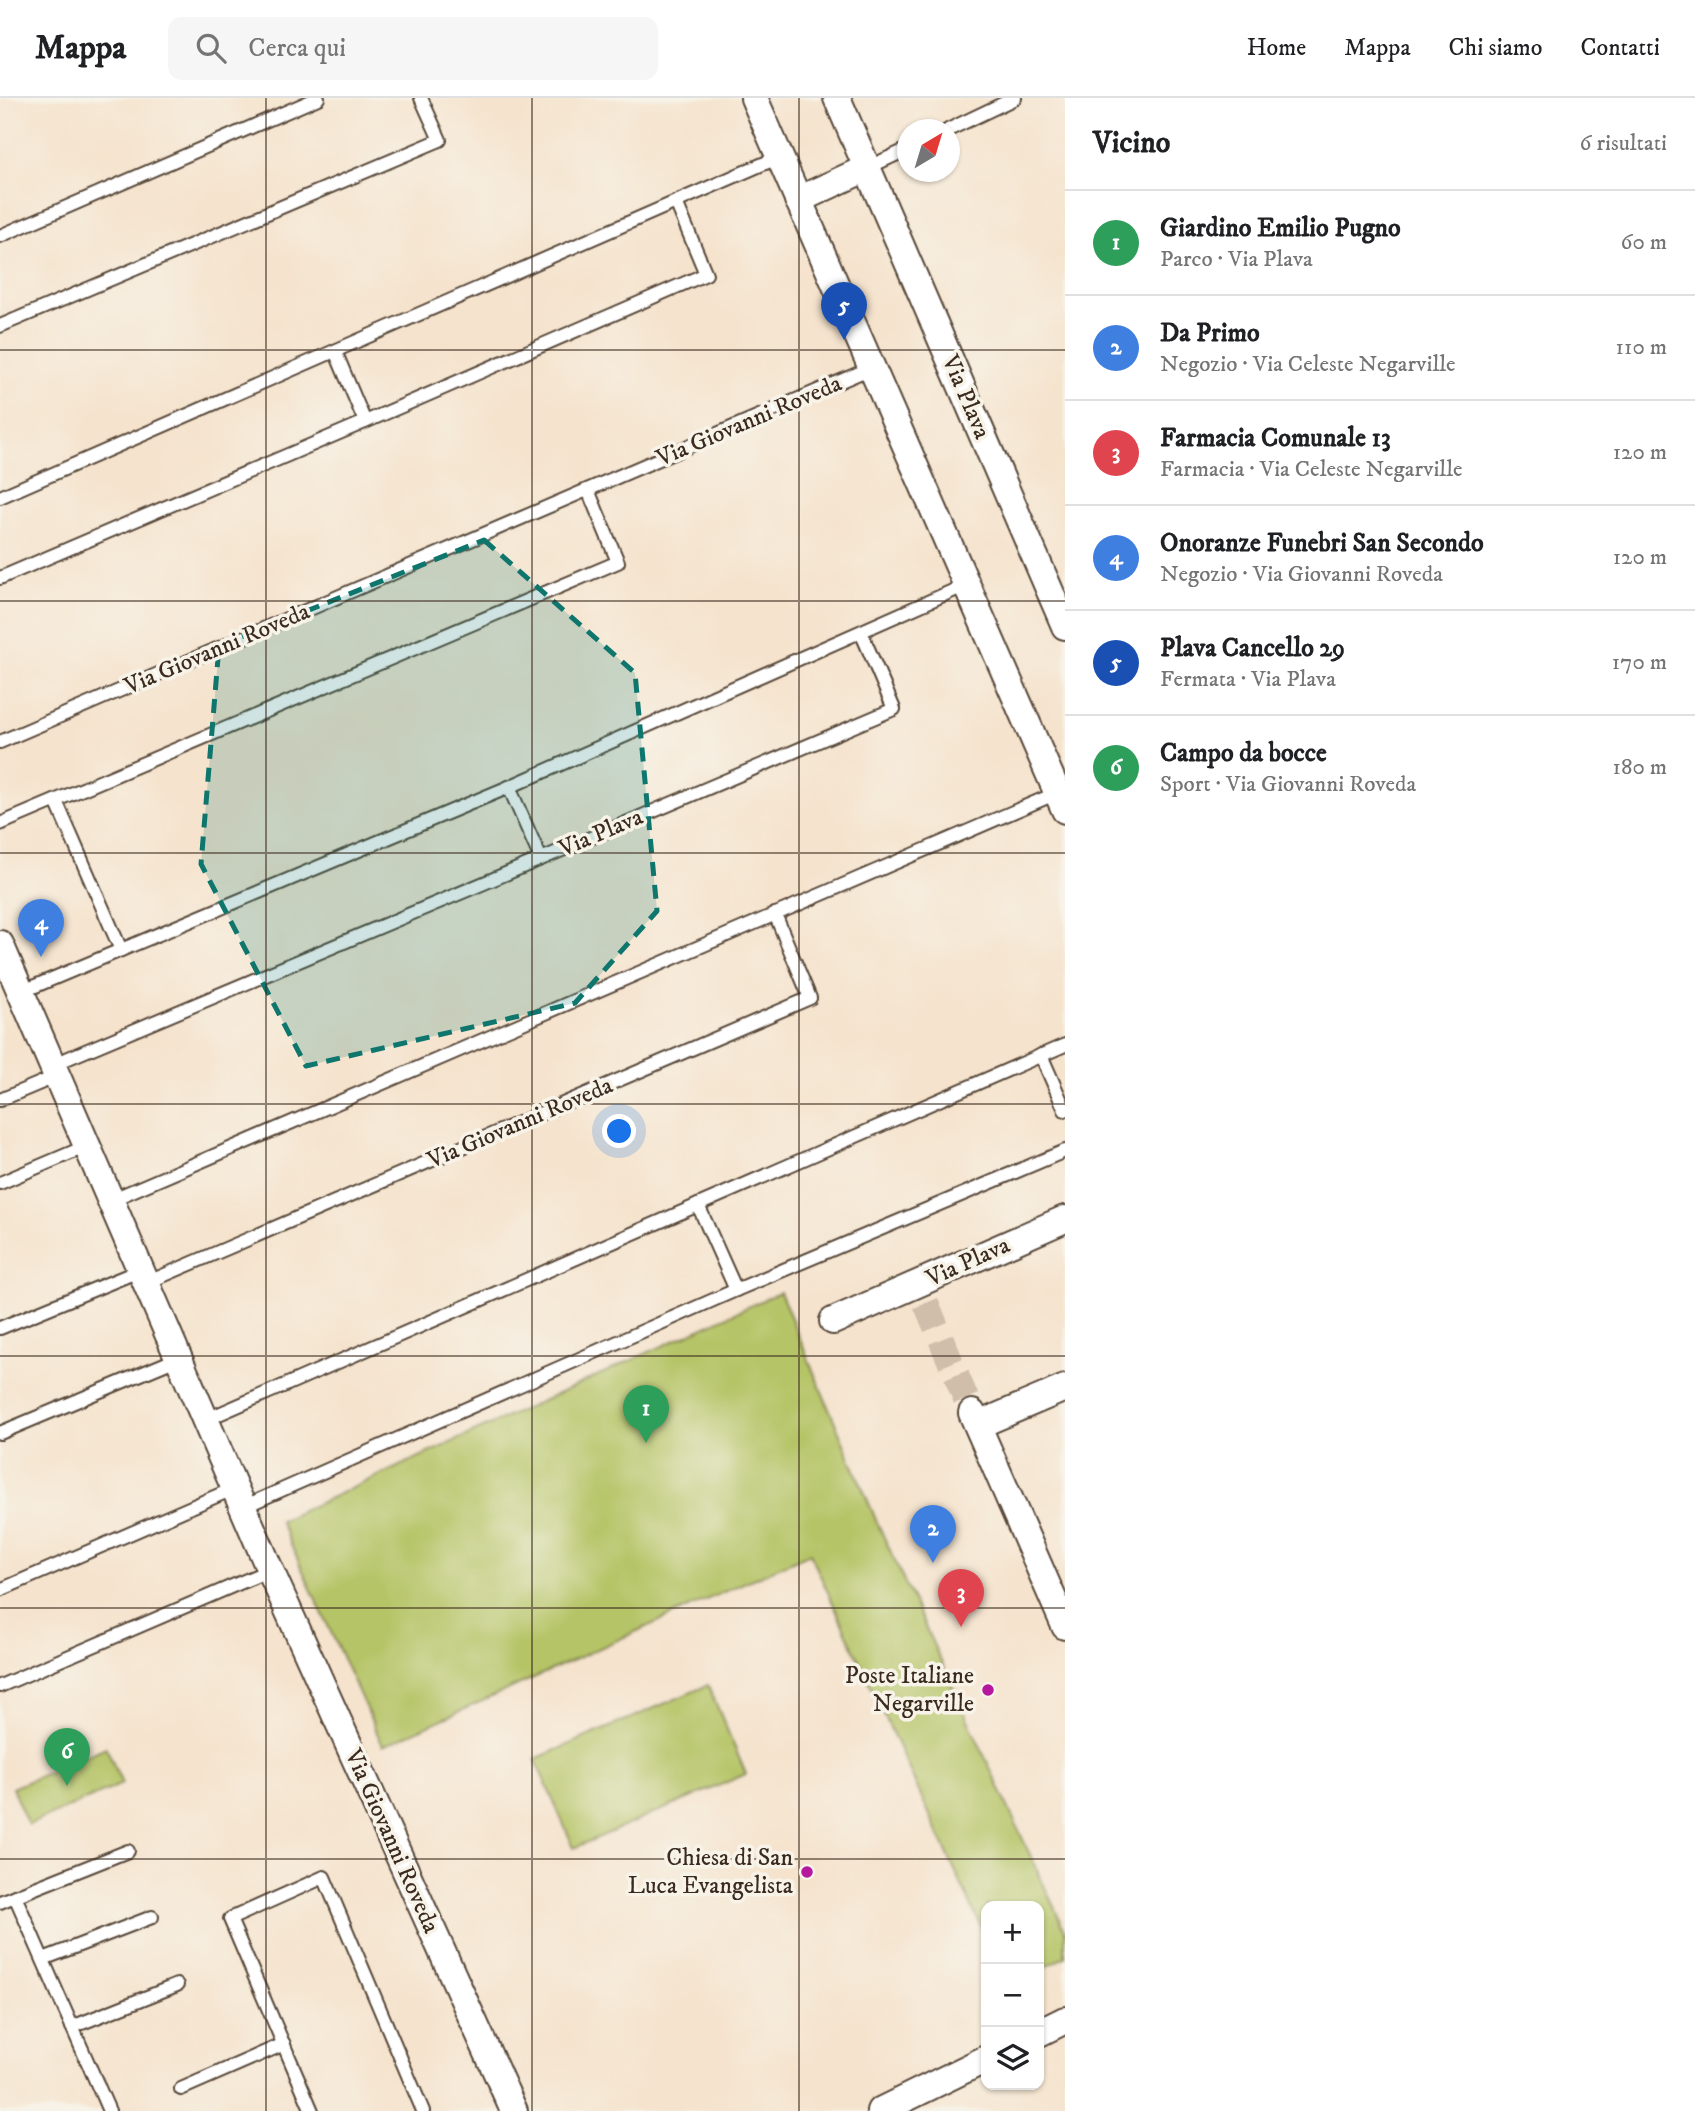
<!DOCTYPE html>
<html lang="it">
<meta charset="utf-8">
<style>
body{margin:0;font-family:"IM FELL DW Pica",serif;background:#f6f6f6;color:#202124}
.controls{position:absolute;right:21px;bottom:21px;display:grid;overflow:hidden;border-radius:14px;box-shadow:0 2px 5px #0004}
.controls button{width:63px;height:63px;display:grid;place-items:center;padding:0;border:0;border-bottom:2px solid #e0e0e0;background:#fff;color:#202124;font:35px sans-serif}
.compass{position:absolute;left:897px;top:21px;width:63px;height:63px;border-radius:50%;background:#fff;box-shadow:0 2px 5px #0004;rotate:38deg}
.you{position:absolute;left:620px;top:1034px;width:24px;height:24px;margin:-18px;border:5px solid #fff;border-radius:50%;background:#1a73e8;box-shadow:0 0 0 10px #1a73e833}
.badge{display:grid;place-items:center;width:46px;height:46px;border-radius:50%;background:#b5179e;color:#fff;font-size:23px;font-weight:700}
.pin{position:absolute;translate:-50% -58px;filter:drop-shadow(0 2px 4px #0008)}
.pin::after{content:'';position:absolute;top:37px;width:24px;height:21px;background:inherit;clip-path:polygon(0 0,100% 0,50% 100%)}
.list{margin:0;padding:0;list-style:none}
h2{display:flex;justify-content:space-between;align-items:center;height:91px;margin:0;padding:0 28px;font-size:30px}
h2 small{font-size:23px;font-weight:400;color:#757577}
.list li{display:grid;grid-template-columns:46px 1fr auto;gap:21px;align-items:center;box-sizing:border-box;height:105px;padding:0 28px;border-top:2px solid #e0e0e0}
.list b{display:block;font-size:26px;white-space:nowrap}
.list p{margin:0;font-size:23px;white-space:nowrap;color:#757577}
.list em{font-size:23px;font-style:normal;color:#757577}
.icon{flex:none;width:38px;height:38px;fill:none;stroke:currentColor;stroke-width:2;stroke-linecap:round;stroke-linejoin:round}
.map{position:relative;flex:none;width:1065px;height:2013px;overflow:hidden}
header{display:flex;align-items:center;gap:42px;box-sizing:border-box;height:98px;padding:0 35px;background:#fff;border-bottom:2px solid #e0e0e0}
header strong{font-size:33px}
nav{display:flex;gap:38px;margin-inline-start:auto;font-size:24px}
.search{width:490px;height:63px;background:#f6f6f6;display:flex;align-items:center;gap:18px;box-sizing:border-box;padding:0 24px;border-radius:14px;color:#757577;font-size:26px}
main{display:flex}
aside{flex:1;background:#fff}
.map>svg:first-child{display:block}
</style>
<header>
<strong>Mappa</strong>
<div class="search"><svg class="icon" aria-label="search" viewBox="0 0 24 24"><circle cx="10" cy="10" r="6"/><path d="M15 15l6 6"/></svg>Cerca qui</div>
<nav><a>Home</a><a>Mappa</a><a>Chi siamo</a><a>Contatti</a></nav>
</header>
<main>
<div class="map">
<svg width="1065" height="2013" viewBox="0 0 1065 2013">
<rect width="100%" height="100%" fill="#f7f3e8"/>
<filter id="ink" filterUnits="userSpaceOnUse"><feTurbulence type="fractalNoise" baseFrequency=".0143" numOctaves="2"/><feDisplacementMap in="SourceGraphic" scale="14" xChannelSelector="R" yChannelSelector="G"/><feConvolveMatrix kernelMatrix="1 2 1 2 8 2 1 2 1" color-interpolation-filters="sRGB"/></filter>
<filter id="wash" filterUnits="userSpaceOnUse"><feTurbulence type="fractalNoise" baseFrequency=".00686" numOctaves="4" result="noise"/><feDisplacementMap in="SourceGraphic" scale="28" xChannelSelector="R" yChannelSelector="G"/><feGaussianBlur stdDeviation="1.57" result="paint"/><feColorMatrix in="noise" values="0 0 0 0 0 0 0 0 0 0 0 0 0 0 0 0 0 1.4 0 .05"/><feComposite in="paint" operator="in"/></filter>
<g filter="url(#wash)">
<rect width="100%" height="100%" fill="#f5e3cd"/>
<g fill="#b5c466" stroke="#787742" stroke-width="2">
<path d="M780 1194 876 1422 1065 1833V1859L1039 1872V1808H986V1840L810 1455 383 1648 280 1423Z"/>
<path d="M708 1587 746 1676 574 1750 535 1661Z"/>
<path d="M106 1649 122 1686 28 1727 12 1690Z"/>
</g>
</g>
<g filter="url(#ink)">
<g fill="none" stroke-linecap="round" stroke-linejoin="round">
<path stroke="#d0beaa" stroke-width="26" stroke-dasharray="26 13" stroke-linecap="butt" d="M926 1205 972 1315"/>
<g stroke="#574638" stroke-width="16">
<g id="service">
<path d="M948 32 1015 0"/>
<path d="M867 70 908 51"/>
<path d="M0 138 318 0"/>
<path d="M0 228 440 42 421 0"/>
<path d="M335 253 365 324 706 176 676 104"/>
<path d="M0 399 779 59"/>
<path d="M0 480 365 324"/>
<path d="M0 644 871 270"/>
<path d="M509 689 541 761 894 611 861 534"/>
<path d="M56 703 121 852"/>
<path d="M0 726 618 464 588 392"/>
<path d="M21 894 509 689 966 487"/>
<path d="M1041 957 1065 1012"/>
<path d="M52 967 541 761"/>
<path d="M0 1002 57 978"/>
<path d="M0 1085 87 1048"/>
<path d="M111 1102 1057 695"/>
<path d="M698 1107 736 1192 1065 1053"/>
<path d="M146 1185 810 900 775 816"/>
<path d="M0 1230 141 1172"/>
<path d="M205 1322 1065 947"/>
<path d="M0 1335 179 1260"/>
<path d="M243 1409 736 1192"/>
<path d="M0 1492 235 1390"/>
<path d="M0 1588 270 1472"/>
<path d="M15 1798 128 1753"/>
<path d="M0 1804 15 1798 109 2013"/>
<path d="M43 1861 152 1819"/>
<path d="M72 1929 177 1887"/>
<path d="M181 1991 284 1946"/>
<path d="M312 2013 230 1821 324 1779 423 2013"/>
</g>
</g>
<g stroke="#574638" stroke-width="30">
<g id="minor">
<path d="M754 0 1065 712"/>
<path d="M837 0 1065 528"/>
<path d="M798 102 867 70"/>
<path d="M0 846 270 1472 514 2013"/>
<path d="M833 1223 1065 1121"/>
<path d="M972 1315 1065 1528"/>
<path d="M978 1327 1065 1290"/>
<path d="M1039 1935 1065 1922"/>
<path d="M880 2013 986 1961"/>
</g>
</g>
<use href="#service" stroke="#fff" stroke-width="12"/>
<use href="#minor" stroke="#fff" stroke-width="26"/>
</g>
</g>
<path fill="#0f766e" fill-opacity="0.2" stroke="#0f766e" stroke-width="5" stroke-dasharray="14 9" stroke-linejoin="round" d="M484 442 635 575 657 813 575 905 306 968 201 766 219 548Z"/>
<path fill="none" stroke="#3b2a1e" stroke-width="2" stroke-opacity="0.55" d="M266 0V2013M532 0V2013M799 0V2013M0 252H1065M0 503H1065M0 755H1065M0 1006H1065M0 1258H1065M0 1510H1065M0 1761H1065"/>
<g fill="#b5179e" stroke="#f7f3e8" stroke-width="2.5">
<circle cx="988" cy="1592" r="7"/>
<circle cx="807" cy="1774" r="7"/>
</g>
<g text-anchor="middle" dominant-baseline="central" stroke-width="7" stroke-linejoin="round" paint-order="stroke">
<g font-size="24" fill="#3b2a1e" stroke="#f7f3e8">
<text transform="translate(966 299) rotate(67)">Via Plava</text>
<text transform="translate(749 323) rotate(-23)">Via Giovanni Roveda</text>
<text transform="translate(217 551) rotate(-23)">Via Giovanni Roveda</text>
<text transform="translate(601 735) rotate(-23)">Via Plava</text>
<text transform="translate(520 1025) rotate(-23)">Via Giovanni Roveda</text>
<text transform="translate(968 1164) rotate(-24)">Via Plava</text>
<text transform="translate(392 1743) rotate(66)">Via Giovanni Roveda</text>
</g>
<g font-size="24" fill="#3b2a1e" stroke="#f7f3e8" text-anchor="end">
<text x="974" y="1578">Poste Italiane<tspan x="974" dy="28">Negarville</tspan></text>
<text x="793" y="1760">Chiesa di San<tspan x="793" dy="28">Luca Evangelista</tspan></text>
</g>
</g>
</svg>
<div class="controls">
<button>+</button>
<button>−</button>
<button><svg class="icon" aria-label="layers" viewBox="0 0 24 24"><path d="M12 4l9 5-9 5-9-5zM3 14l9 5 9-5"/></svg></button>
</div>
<svg class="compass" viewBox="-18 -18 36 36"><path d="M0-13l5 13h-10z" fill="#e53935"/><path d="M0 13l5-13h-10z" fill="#757577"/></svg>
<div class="you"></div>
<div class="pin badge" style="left:646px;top:1345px;background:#2e9e5b">1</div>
<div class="pin badge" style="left:933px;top:1465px;background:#3f7fe0">2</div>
<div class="pin badge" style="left:961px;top:1529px;background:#e0444e">3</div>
<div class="pin badge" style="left:41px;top:859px;background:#3f7fe0">4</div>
<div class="pin badge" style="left:844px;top:242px;background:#1a4fb4">5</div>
<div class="pin badge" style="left:67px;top:1688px;background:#2e9e5b">6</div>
</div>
<aside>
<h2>Vicino<small>6 risultati</small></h2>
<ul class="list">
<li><span class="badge" style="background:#2e9e5b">1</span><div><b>Giardino Emilio Pugno</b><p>Parco · Via Plava</p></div><em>60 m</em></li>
<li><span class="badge" style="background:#3f7fe0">2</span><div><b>Da Primo</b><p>Negozio · Via Celeste Negarville</p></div><em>110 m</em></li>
<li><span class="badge" style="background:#e0444e">3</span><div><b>Farmacia Comunale 13</b><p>Farmacia · Via Celeste Negarville</p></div><em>120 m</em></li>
<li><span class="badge" style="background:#3f7fe0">4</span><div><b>Onoranze Funebri San Secondo</b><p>Negozio · Via Giovanni Roveda</p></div><em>120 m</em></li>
<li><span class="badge" style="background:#1a4fb4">5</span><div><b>Plava Cancello 29</b><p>Fermata · Via Plava</p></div><em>170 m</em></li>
<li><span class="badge" style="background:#2e9e5b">6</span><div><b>Campo da bocce</b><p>Sport · Via Giovanni Roveda</p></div><em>180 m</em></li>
</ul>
</aside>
</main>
